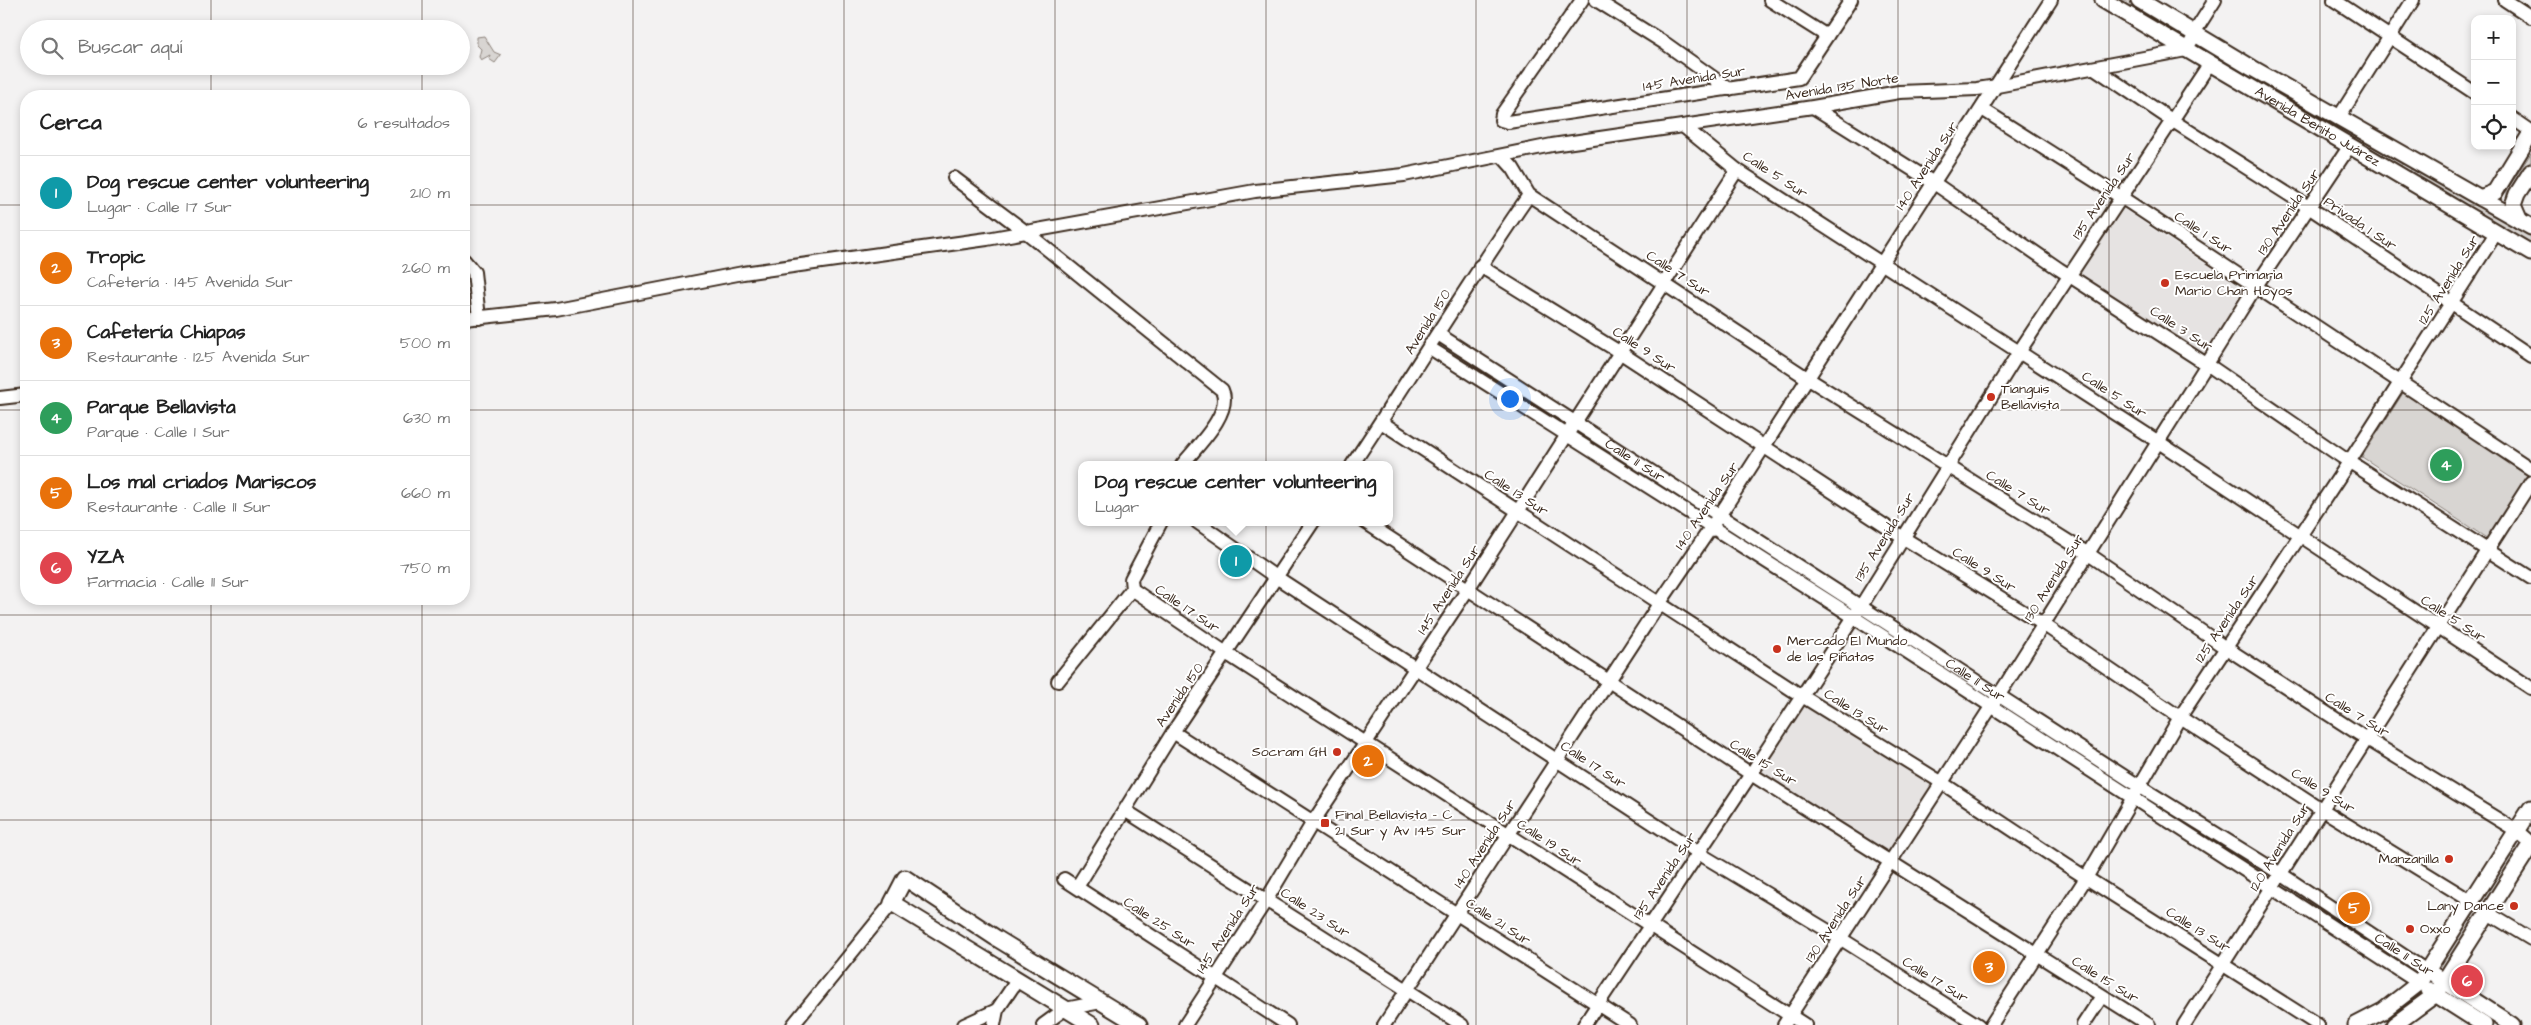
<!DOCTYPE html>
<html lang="es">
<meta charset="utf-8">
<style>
body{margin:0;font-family:"Architects Daughter",sans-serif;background:#f2f2f2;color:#222}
.controls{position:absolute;right:15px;top:15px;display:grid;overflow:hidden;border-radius:10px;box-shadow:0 2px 8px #0003}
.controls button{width:45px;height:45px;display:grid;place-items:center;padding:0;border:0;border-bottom:1px solid #e0e0e0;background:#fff;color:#222;font:25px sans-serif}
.you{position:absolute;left:1509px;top:398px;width:18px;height:18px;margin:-12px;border:4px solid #fff;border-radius:50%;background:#1a73e8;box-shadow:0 0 0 8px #1a73e833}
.badge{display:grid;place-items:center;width:32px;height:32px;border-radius:50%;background:#c8321e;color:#fff;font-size:16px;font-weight:700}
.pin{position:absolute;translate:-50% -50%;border:2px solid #fff;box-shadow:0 1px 5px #0006}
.popup{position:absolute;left:1078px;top:461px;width:315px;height:65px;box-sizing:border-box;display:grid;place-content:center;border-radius:10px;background:#fff;filter:drop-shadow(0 1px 4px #0005);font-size:16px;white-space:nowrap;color:#767676}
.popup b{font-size:19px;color:#222}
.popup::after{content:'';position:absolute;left:50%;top:100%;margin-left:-10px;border:10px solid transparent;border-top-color:#fff}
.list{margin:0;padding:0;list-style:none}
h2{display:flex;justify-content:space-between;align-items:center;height:65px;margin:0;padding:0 20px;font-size:21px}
h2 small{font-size:16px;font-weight:400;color:#767676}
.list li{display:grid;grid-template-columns:32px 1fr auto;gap:15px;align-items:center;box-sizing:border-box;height:75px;padding:0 20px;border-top:1px solid #e0e0e0}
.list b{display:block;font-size:19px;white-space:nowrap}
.list p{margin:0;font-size:16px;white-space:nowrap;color:#767676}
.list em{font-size:16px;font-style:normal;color:#767676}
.icon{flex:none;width:28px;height:28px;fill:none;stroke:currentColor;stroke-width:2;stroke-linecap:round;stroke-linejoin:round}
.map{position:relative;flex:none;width:2531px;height:1025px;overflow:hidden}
.search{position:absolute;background:#fff;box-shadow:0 2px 8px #0003;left:20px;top:20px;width:450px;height:55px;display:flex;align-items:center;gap:12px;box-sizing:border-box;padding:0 18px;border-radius:28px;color:#767676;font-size:19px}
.panel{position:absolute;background:#fff;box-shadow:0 2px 8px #0003;left:20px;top:90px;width:450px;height:515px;border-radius:20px}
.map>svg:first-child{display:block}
</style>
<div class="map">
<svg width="2531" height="1025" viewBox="0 0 2531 1025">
<rect width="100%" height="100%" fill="#f3f2f2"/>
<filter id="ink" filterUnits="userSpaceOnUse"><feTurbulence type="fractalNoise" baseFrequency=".02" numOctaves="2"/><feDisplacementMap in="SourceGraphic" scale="10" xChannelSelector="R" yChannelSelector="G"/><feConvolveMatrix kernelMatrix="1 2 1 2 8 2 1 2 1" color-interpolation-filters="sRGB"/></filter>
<g filter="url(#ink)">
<g fill="#e6e3e2">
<path d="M2123 209 2249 293 2206 357 2080 274Z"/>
<path d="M1802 702 1933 787 1888 856 1757 771Z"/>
</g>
<g fill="#d8d5d2" stroke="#8a8078">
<path d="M2110 0H2130L2176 27 2185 36 2183 41Z"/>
<path d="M484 36 494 52 501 55 495 63 489 59 490 55 481 60 479 57 481 49 477 45V37Z"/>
<path d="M2201 46 2404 162 2400 167 2199 48Z"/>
<path d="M2531 153V161L2511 193 2507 196V190Z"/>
<path d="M2415 169 2531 235V246L2410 176V170Z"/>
<path d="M2405 390 2531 474 2488 539 2362 457Z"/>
<path d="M2516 848 2519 851 2440 972 2436 970 2481 903V896L2512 849Z"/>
</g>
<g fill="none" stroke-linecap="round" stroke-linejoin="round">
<g stroke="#3b2a1e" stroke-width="16">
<g id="minor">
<path d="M1582 0 1502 114 1501 120 1508 122 1799 78 1851 0"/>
<path d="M1596 0 1666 44 1729 89"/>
<path d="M1770 0 1827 36"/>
<path d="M2334 0 2475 93"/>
<path d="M2505 0 2531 17"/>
<path d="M2096 69 2173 121 2310 208 2531 356"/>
<path d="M1813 107 1934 183 2059 269 2214 369 2342 457 2531 578"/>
<path d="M1982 109 2130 203 2531 469"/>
<path d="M2339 117 2413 0"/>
<path d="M2512 118 2531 131"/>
<path d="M1683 126 1737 170 2157 441 2531 688"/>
<path d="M1502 156 1513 168 1529 195 1807 378 2087 553 2220 644 2359 734 2517 831 2531 843"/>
<path d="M954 178 1026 232 1222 390C1233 413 1196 447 1182 465"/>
<path d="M464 260 474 272 479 318"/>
<path d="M1480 266 1621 353 1902 537 2043 624 2172 712 2318 807 2471 901"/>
<path d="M464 319 556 309 743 273 987 239 1255 191 1404 175 1552 145 1813 107 1899 92 1977 89 1997 86 2186 50 2192 40 2194 33 2215 0"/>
<path id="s1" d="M1438 334 2139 786 2281 874 2428 972"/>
<path d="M1430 348 1838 607 2419 983"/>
<path d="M0 398 26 395"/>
<path d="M1381 422 1794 691 1936 779 2066 865 2318 1025"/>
<path d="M1352 465C1412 375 1468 283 1529 195"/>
<path d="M1197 522 1270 573 1705 857 1835 935 1978 1025"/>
<path d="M1365 522 1751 774 2149 1025"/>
<path d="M1132 589 1232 657 1805 1025"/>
<path d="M1058 681 1132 589 1131 579 1161 522"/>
<path d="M1173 732 1630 1025"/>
<path d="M1126 811 1462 1025"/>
<path d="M1064 879 1288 1025"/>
<path d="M1077 887 1173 732 1313 522"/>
<path d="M2486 912 2531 939"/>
<path d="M793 1025 892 903"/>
<path d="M964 1025 997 1010"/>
<path d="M994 1025 997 1010 1018 979"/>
<path d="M1043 1025 1065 1009 1101 1002"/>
<path d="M1185 1025 1267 899 1313 822 1468 589 1737 170"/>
<path d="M1384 1025 1659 604 1727 504 2051 0"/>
<path d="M1584 1025 1751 774 1861 606 2019 352 2210 63"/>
<path d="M1784 1025 2006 684 2256 286 2349 147"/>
<path d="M1991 1025 2086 878 2180 717 2349 462 2496 233"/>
<path d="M2083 1025 2102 996"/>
<path d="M2184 1025 2531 482"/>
</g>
</g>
<g stroke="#3b2a1e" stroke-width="19">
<g id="major">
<path id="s2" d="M2103 0 2531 253"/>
<path d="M2139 0 2252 68 2531 227"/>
<path d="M2480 198 2495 192 2531 133"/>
<path d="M2520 221 2513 205 2517 194 2531 172"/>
<path d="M2436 976 2512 1025"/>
<path d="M2429 990 2484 1025"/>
<path d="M1092 1025 892 903 905 878 996 938 1139 1025"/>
<path d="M2356 1025 2383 1011 2419 983 2531 808"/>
<path d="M2394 1025 2436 994 2531 845"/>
</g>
</g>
<use href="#minor" stroke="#fff" stroke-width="12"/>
<use href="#major" stroke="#fff" stroke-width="15"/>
</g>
</g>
<path fill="none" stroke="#3b2a1e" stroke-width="1" stroke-opacity="0.55" d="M211 0V29M422 0V29M633 0V1025M844 0V1025M1055 0V1025M1266 0V1025M1476 0V1025M1687 0V1025M1898 0V1025M2109 0V1025M2320 0V1025M211 66V96M422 66V96M0 205H26M464 205H2531M0 410H26M464 410H2531M211 599V1025M422 599V1025M0 615H2531M0 820H2531"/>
<g fill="#c8321e" stroke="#fff" stroke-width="2">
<circle cx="2165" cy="283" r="5"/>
<circle cx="1991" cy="397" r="5"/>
<circle cx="1777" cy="649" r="5"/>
<circle cx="1337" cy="752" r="5"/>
<rect x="1320" y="818" width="10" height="10" rx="2.5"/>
<circle cx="2449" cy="859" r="5"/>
<circle cx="2514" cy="906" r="5"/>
<circle cx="2410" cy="929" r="5"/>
</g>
<g text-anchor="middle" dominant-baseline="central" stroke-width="4" stroke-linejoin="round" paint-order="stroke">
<g font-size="14" fill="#3b2a1e" stroke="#fff">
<text transform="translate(1694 79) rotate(-9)">145 Avenida Sur</text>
<text transform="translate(1842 87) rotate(-9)">Avenida 135 Norte</text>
<text stroke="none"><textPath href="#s2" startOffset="249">Avenida Benito Juárez</textPath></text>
<text transform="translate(1927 166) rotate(-57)">140 Avenida Sur</text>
<text transform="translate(1775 175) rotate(33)">Calle 5 Sur</text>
<text transform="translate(2104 196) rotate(-56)">135 Avenida Sur</text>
<text transform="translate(2289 212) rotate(-56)">130 Avenida Sur</text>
<text transform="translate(2360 224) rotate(34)">Privada 1 Sur</text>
<text transform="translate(2203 233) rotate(33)">Calle 1 Sur</text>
<text transform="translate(1678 274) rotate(33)">Calle 7 Sur</text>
<text transform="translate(2449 280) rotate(-58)">125 Avenida Sur</text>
<text transform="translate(1428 322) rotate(-58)">Avenida 150</text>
<text transform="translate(2181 329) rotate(33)">Calle 3 Sur</text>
<text transform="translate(1644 350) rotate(33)">Calle 9 Sur</text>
<text transform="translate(2114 395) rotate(33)">Calle 5 Sur</text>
<text stroke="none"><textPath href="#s1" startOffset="234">Calle 11 Sur</textPath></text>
<text transform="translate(1516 493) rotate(33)">Calle 13 Sur</text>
<text transform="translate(2018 493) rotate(32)">Calle 7 Sur</text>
<text transform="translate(1707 506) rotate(-56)">140 Avenida Sur</text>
<text transform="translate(1885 537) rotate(-58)">135 Avenida Sur</text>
<text transform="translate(1984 570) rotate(32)">Calle 9 Sur</text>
<text transform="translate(2054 578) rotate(-58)">130 Avenida Sur</text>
<text transform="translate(1449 590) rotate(-57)">145 Avenida Sur</text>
<text transform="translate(1187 609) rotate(34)">Calle 17 Sur</text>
<text transform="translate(2227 619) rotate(-56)">125 Avenida Sur</text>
<text transform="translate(2453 619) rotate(33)">Calle 5 Sur</text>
<text stroke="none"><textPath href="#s1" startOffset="639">Calle 11 Sur</textPath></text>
<text transform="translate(1180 695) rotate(-56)">Avenida 150</text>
<text transform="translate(1856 712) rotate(32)">Calle 13 Sur</text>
<text transform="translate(2357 715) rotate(32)">Calle 7 Sur</text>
<text transform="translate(1763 763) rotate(32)">Calle 15 Sur</text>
<text transform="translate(1593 765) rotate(33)">Calle 17 Sur</text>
<text transform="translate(2323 791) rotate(32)">Calle 9 Sur</text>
<text transform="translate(1549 843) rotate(33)">Calle 19 Sur</text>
<text transform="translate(1485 844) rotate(-57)">140 Avenida Sur</text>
<text transform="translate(2280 847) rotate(-58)">120 Avenida Sur</text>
<text transform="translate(1665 876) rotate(-56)">135 Avenida Sur</text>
<text transform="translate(1315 913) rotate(33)">Calle 23 Sur</text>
<text transform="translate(1836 919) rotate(-57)">130 Avenida Sur</text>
<text transform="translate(1498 922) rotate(33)">Calle 21 Sur</text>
<text transform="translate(1159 923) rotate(33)">Calle 25 Sur</text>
<text transform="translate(1228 929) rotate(-57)">145 Avenida Sur</text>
<text transform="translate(2198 930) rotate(32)">Calle 13 Sur</text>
<text transform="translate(2404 955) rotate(33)">Calle 11 Sur</text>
<text transform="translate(1935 980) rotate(32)">Calle 17 Sur</text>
<text transform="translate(2105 980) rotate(32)">Calle 15 Sur</text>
</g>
<g font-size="14" fill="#3b2a1e" stroke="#fff" text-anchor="start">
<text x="2175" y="275">Escuela Primaria<tspan x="2175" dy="16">Mario Chan Hoyos</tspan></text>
<text x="2001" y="389">Tianguis<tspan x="2001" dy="16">Bellavista</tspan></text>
<text x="1787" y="641">Mercado El Mundo<tspan x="1787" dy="16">de las Piñatas</tspan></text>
<text x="1327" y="752" text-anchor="end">Socram GH</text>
<text x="1335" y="815">Final Bellavista - C<tspan x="1335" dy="16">21 Sur y Av 145 Sur</tspan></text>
<text x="2439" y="859" text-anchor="end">Manzanilla</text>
<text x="2504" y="906" text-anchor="end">Lany Dance</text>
<text x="2420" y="929">Oxxo</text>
</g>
</g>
</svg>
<div class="controls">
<button>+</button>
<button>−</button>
<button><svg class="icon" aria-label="locate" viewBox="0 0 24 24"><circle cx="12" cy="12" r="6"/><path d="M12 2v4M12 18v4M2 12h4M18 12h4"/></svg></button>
</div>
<div class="you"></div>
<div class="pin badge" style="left:1236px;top:561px;background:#0f9aa8">1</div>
<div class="popup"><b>Dog rescue center volunteering</b>Lugar</div>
<div class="pin badge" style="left:1368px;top:761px;background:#e8710a">2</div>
<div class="pin badge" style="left:1989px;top:967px;background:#e8710a">3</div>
<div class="pin badge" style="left:2446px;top:465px;background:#2e9e5b">4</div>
<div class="pin badge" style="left:2354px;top:908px;background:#e8710a">5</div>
<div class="pin badge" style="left:2467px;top:981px;background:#e0444e">6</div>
<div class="search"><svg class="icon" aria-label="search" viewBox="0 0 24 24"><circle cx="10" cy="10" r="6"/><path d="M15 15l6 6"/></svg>Buscar aquí</div>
<section class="panel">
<h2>Cerca<small>6 resultados</small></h2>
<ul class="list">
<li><span class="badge" style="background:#0f9aa8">1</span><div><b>Dog rescue center volunteering</b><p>Lugar · Calle 17 Sur</p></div><em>210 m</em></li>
<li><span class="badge" style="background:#e8710a">2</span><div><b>Tropic</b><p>Cafetería · 145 Avenida Sur</p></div><em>260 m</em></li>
<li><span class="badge" style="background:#e8710a">3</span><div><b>Cafetería Chiapas</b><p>Restaurante · 125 Avenida Sur</p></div><em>500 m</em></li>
<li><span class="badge" style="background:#2e9e5b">4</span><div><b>Parque Bellavista</b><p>Parque · Calle 1 Sur</p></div><em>630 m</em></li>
<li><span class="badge" style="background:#e8710a">5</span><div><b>Los mal criados Mariscos</b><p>Restaurante · Calle 11 Sur</p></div><em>660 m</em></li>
<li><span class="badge" style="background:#e0444e">6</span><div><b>YZA</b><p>Farmacia · Calle 11 Sur</p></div><em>750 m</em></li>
</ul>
</section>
</div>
